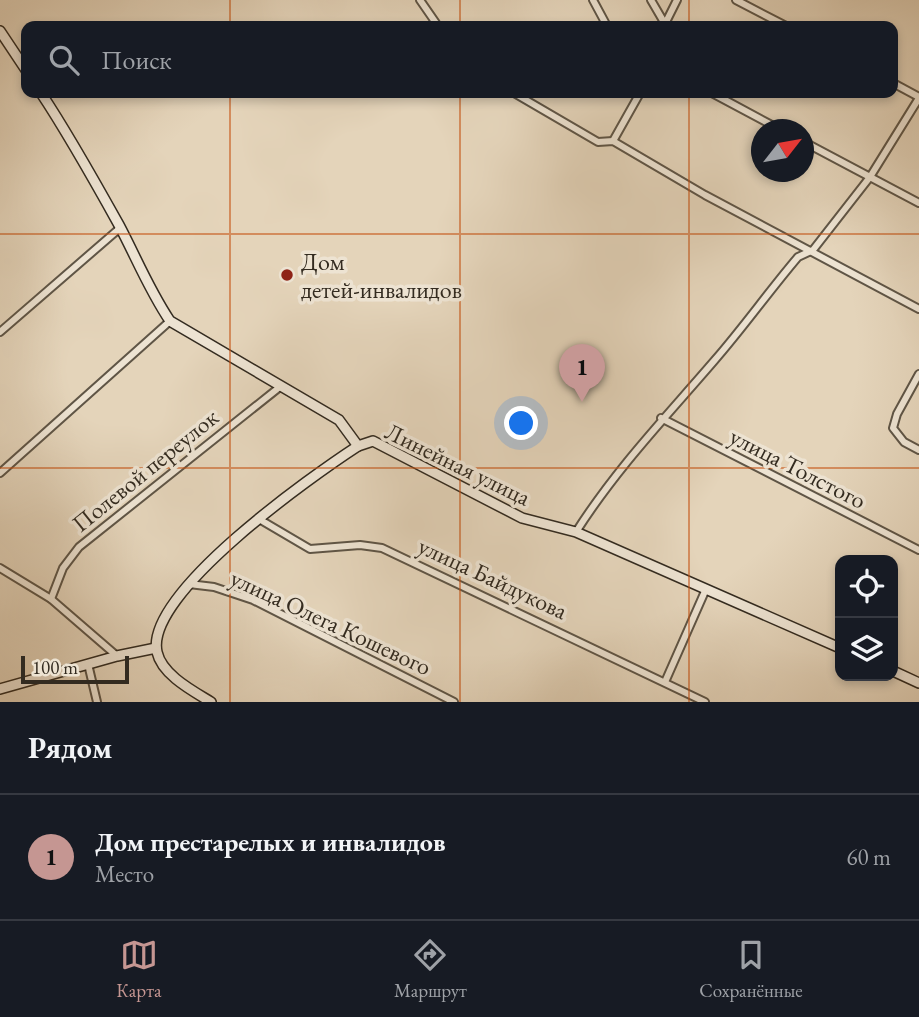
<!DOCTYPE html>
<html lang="ru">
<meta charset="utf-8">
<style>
body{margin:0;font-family:"EB Garamond",serif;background:#242831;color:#f1f3f6}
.controls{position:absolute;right:21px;bottom:21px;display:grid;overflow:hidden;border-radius:14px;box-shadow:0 4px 10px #0003}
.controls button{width:63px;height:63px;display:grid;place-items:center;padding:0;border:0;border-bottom:2px solid #363941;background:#171b24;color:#f1f3f6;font:35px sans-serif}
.compass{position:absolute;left:751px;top:119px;width:63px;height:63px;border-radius:50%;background:#171b24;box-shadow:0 4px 10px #0003;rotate:59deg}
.scale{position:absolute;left:21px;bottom:18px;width:108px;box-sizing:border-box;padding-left:7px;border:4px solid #332b20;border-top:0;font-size:19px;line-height:24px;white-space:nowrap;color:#332b20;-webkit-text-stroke:5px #ede3d2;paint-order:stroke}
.you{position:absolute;left:522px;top:424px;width:24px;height:24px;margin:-18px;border:5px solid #fff;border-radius:50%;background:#1a73e8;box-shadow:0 0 0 10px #1a73e833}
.badge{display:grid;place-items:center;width:46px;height:46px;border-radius:50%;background:#c59692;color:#111;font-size:23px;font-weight:700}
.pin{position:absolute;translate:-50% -58px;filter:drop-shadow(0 2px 4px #0008)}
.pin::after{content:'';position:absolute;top:37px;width:24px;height:21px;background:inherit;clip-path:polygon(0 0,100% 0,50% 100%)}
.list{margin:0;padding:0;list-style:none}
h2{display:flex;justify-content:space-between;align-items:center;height:91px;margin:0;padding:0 28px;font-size:30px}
h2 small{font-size:23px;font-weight:400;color:#9ea1a6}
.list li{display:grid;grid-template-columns:46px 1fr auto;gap:21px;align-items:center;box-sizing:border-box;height:126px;padding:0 28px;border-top:2px solid #363941}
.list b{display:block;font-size:26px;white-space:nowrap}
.list p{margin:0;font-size:23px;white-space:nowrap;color:#9ea1a6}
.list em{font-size:23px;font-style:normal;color:#9ea1a6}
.icon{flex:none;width:38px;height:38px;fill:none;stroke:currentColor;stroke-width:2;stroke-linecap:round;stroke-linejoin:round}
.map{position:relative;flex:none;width:919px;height:702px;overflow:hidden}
.search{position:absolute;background:#171b24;box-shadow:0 4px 10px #0003;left:21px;right:21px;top:21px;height:77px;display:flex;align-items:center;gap:18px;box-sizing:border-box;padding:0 24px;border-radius:14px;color:#9ea1a6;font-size:26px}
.sheet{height:217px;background:#171b24}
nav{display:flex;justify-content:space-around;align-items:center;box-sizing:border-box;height:98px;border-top:2px solid #363941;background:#171b24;font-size:19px;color:#9ea1a6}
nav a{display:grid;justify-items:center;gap:4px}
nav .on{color:#c59692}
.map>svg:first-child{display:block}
</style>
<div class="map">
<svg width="919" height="702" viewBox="0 0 919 702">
<rect width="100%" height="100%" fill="#e4d4ba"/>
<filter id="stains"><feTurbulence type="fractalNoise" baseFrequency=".00286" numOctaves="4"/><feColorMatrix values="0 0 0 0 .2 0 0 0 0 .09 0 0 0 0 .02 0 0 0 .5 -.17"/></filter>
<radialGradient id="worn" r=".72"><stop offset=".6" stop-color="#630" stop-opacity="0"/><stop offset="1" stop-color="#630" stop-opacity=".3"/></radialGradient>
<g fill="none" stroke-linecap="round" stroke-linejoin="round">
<g stroke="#5f5546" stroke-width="10">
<g id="street">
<path d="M420 0 438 26"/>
<path d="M593 0 607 26"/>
<path d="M651 0 665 24 677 0"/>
<path d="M736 0 786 26"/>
<path d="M893 83 919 97"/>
<path d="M514 93 598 142 613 141 705 195 919 309"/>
<path d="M712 93 781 130"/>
<path d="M613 141 640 93"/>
<path d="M804 142 919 203"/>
<path d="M0 332 120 228"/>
<path d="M919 374 897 414 893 428 904 442 919 450"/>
<path d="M661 418 919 550"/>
<path d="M0 473 170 321"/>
<path d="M259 519 310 549 360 545 382 548 705 702"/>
<path d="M576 532C616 469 665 418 714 361 743 328 769 291 798 257L813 250 870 177 919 98"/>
<path d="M0 568 51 599 117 656"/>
<path d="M189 584 214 587 253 600 454 702"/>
<path d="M51 599 63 568 79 547 281 386"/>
<path d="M88 664 97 702"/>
<path d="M665 682 706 589"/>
</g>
</g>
<g stroke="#332b20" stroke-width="12">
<g id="secondary">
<path d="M0 31 26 70"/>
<path d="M41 93C69 135 94 180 119 225 136 257 149 290 170 321L339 420 358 446 373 441 522 518 576 532 840 648"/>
<path d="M893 671 919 683"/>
<path d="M0 689 117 656 156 648"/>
<path d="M211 702C193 691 162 675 157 652 144 594 312 476 358 446"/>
</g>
</g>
<use href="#street" stroke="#ede3d2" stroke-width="6"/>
<use href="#secondary" stroke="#ede3d2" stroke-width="9"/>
</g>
<path fill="none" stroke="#c45010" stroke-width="2" stroke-opacity="0.55" d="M230 0V26M460 0V26M689 0V26M230 93V702M460 93V702M689 93V702M0 234H919M0 468H919"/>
<circle fill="#8f2418" stroke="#ede3d2" stroke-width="2.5" cx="287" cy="275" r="7"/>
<g text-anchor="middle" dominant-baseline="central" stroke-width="7" stroke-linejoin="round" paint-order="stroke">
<g font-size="24" fill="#332b20" stroke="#ede3d2" text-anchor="start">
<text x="301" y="261">Дом<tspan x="301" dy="28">детей-инвалидов</tspan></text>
</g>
<g font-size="24" fill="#332b20" stroke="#ede3d2">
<text transform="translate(458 464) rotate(26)">Линейная улица</text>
<text transform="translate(798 468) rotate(27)">улица Толстого</text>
<text transform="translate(145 470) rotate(-39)">Полевой переулок</text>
<text transform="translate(493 578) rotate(25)">улица Байдукова</text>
<text transform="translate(331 622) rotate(25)">улица Олега Кошевого</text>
</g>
</g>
<rect width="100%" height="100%" filter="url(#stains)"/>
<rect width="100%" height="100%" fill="url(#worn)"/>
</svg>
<div class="controls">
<button><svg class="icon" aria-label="locate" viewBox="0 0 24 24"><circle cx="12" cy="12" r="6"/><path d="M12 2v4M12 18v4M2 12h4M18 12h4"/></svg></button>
<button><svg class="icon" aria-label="layers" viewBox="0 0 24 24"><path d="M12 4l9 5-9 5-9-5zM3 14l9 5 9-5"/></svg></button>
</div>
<svg class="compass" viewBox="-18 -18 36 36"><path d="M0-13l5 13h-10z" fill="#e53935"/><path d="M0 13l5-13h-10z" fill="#9ea1a6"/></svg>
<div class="scale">100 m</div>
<div class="you"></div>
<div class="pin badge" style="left:582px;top:402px">1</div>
<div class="search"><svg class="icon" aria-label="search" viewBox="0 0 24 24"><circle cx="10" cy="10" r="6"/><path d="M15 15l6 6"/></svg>Поиск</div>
</div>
<section class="sheet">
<h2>Рядом<small></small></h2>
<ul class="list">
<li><span class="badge">1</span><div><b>Дом престарелых и инвалидов</b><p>Место</p></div><em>60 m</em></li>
</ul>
</section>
<nav>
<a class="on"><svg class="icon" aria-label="map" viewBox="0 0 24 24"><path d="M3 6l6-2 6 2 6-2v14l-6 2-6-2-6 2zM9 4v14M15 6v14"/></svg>Карта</a>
<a><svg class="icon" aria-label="directions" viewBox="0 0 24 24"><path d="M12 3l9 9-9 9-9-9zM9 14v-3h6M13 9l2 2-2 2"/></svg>Маршрут</a>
<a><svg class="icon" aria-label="saved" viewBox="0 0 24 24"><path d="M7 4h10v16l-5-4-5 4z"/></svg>Сохранённые</a>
</nav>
